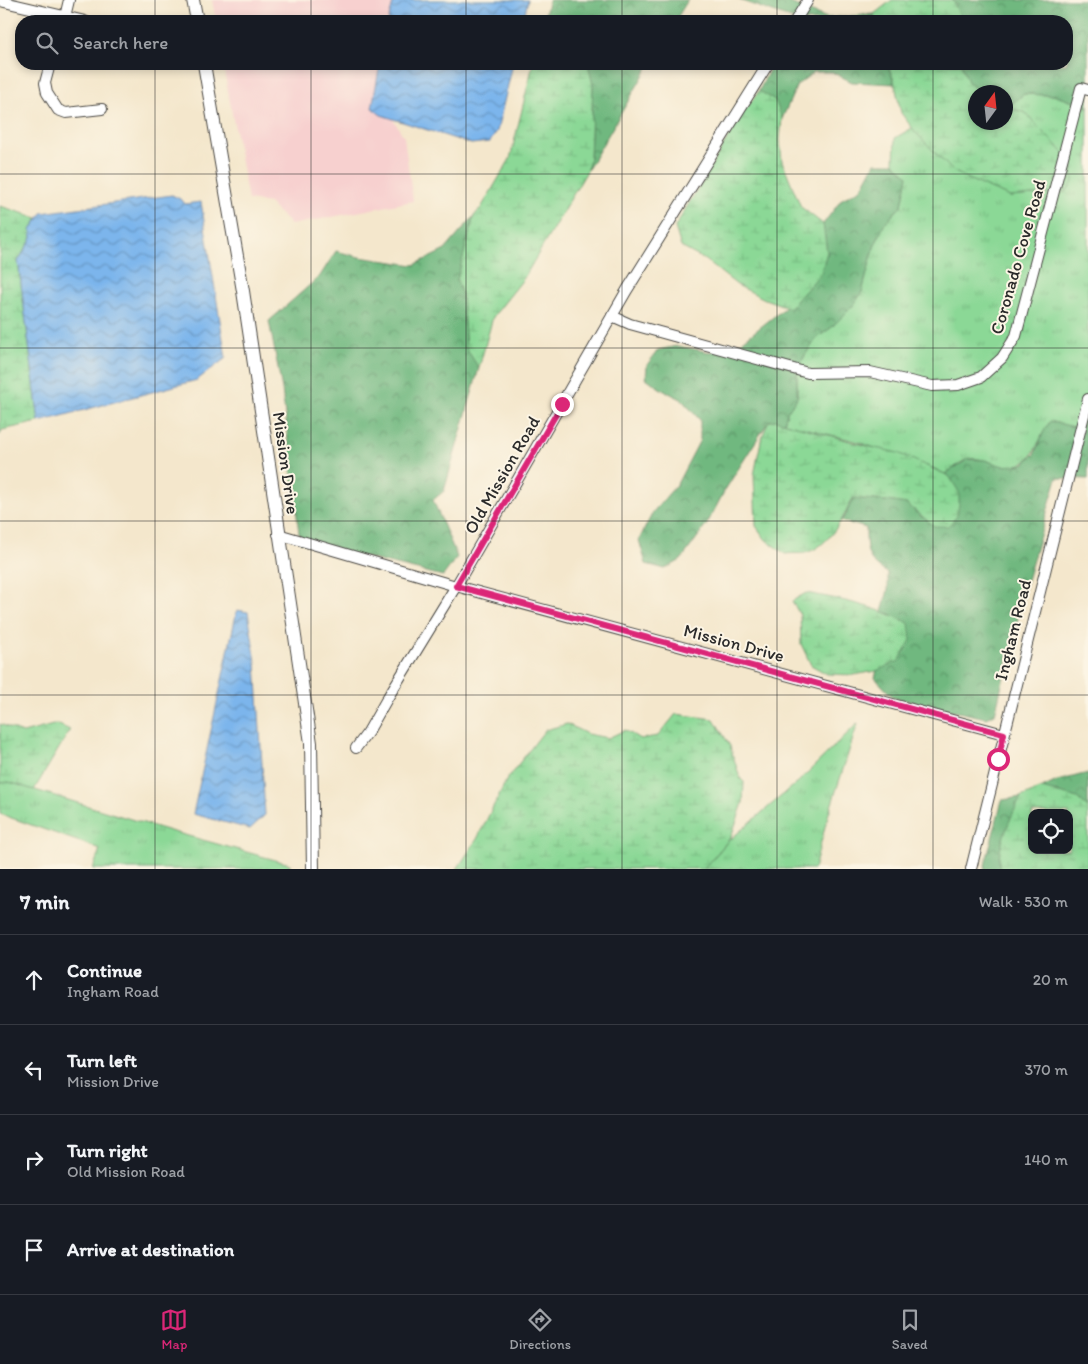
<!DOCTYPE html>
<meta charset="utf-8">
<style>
body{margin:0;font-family:Itim,sans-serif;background:#242831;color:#f1f3f6}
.controls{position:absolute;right:15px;bottom:15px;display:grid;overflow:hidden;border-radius:10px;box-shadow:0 2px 8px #0003}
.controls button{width:45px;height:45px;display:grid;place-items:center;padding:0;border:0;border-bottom:1px solid #363941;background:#171b24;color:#f1f3f6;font:25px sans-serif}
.compass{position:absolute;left:968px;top:85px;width:45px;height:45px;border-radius:50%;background:#171b24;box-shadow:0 2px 8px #0003;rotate:15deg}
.stop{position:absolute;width:15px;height:15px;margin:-11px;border:4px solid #db2777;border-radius:50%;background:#fff}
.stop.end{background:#db2777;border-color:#fff;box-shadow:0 1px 5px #0008}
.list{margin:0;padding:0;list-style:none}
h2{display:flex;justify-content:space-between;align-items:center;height:65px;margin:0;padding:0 20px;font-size:21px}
h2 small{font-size:16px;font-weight:400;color:#9ea1a6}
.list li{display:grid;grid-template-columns:32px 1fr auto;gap:15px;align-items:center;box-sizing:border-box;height:90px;padding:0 20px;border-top:1px solid #363941}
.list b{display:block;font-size:19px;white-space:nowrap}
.list p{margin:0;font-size:16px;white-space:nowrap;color:#9ea1a6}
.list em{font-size:16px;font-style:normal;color:#9ea1a6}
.icon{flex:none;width:28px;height:28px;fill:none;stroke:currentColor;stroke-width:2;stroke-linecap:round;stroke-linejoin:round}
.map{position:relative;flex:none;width:1088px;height:869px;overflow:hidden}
.search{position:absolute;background:#171b24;box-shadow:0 2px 8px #0003;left:15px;right:15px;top:15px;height:55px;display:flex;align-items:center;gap:12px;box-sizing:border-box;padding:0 18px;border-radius:20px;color:#9ea1a6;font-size:19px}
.sheet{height:425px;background:#171b24}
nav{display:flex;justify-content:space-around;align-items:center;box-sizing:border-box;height:70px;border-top:1px solid #363941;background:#171b24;font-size:14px;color:#9ea1a6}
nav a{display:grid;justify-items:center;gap:2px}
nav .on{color:#db2777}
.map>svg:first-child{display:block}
</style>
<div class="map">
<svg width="1088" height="869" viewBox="0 0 1088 869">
<defs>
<pattern id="grass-tufts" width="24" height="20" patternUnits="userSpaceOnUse" patternTransform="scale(1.25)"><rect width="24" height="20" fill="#8bd896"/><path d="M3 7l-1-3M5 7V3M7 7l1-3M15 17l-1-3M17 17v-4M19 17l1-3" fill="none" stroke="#78ba81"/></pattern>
<pattern id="forest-crowns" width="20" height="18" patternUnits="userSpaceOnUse" patternTransform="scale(1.25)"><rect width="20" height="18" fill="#70b87f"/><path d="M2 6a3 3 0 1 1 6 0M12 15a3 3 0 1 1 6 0" fill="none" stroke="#5c9668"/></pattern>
<pattern id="wetland-marsh" width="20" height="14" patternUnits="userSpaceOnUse" patternTransform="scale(1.25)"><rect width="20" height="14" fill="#8bd896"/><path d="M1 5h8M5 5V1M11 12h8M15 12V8" fill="none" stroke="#78ba81"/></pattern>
<pattern id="water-waves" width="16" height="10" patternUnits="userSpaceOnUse" patternTransform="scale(1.25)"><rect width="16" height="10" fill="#7bb5ec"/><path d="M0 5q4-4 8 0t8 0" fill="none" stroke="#6593bf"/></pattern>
</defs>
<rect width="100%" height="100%" fill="#fcf5e5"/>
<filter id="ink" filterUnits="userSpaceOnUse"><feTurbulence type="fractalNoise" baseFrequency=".02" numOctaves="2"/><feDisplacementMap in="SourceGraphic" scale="10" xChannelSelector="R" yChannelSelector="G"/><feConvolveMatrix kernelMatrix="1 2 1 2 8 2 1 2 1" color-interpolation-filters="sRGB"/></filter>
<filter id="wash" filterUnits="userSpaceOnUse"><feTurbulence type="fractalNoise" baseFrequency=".0096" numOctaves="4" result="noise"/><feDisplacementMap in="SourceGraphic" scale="20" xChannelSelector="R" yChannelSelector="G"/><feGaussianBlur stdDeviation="1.12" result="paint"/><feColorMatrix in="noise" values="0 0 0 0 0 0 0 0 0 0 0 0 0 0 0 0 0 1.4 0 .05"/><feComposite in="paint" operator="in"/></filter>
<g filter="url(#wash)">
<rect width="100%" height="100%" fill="#f4e7cc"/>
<g fill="#f7d0cf">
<path d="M212 0H394L388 21H216Z"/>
<path d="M223 64H380L379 72 381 115 393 119 404 137 413 201 291 225 269 203 248 200Z"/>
</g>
<g fill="url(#grass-tufts)" stroke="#5b8260">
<path d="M1024 94 1053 95 1088 107V402L1081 429 1043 433C1033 456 1025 473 995 464 988 461 976 457 968 459 961 461 952 470 945 474L933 468 855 441 784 423 787 412 797 398V371L805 355 817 338 832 327 853 306 862 292 874 247 885 223 902 205 908 176 894 163 895 138 912 128 953 171 979 184 1010 197 1066 192 1072 161 1038 127 1026 113 1007 107Z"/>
<path d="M858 723 827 819 814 869H704L727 842 798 782Z"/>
<path d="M9 782 170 831 290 864V869H93L100 849 0 814V783Z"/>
</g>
<g fill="url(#forest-crowns)" stroke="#4e7255">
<path d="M549 0H688L675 21H543Z"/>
<path d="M739 0H783L827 18 874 14 875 21H793V19Z"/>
<path d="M953 0H1088V107L1053 95 1024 94 1007 107H1006V92H979L968 82 961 64H1067V21H959V15Z"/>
<path d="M588 64H650L587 171 590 157 593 85Z"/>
<path d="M772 64H887L895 84 852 82 832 72H814L797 85 782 119 775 100 759 91Z"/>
<path d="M875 163H894L908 176 902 205 885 223 874 247 862 292 853 306 832 327 817 338 805 355 797 371V398L787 412 784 423 775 420 768 422 725 490 707 524 681 560 665 569 646 564 639 540 653 512 677 484 700 440V420L681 399 661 389 646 378 647 365 658 350 677 346 710 352 739 344 786 307 790 308 821 273 827 252 823 224 842 199 861 189Z"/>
<path d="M474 216 457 280 462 295 466 348 479 368 444 491 433 500 457 557 443 576 300 542 282 389 269 321 320 276 336 251 359 257 414 265 445 250Z"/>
<path d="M1088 402V479L1057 478 1027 580 995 714 986 718 894 698 875 678 891 614 882 612 888 590V573C866 562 866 550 866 528L841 521 845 516 853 498 887 501 907 504 923 518 949 476 945 474 968 459 985 460 1003 466 1024 464 1035 453 1043 433 1050 421 1081 429Z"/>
<path d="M1088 773V808L1077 798 1042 788 1057 781Z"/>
<path d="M1021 797C1012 815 995 849 1000 869H984L1002 800Z"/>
</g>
<g fill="url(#wetland-marsh)" stroke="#5b8260" fill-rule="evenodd">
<path d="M892 0H953L959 15V21H875L874 14Z"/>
<path d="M533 64H588L593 85 590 157 587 171 524 278 493 317 479 368 466 348 462 295 457 280 474 216 481 208 510 159Z"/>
<path d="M887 64H961L968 82 979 92H976V122H1006V107L1026 113 1038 127 1072 161 1073 182 1066 192 1010 197 979 184 953 171 916 133 901 113 894 80Z"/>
<path d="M759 91 775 100 782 118 780 140 782 161 801 207 823 224 827 252 821 273 790 308 765 299 737 285 705 260 681 247 675 227 742 114Z"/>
<path d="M0 206 38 218 31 230 32 238 18 261 39 422 2 430 0 435Z"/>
<path d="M775 420 871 447 898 453 949 476 959 492V504L957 516 948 526H934L907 504 887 501 853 498C843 518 829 547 805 553 799 554 791 553 785 554L766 540 756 526 754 475 761 441 768 422Z"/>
<path d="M806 593C840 599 878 607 909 623L911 640 899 661 876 671 854 675 827 674 811 665 801 644 800 615 792 601Z"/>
<path d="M676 714 714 719 730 746 740 778 744 782 743 803 731 837 704 869H457L477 839 507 779 545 730 567 724 587 734 608 738 625 730 640 739 658 736Z"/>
<path d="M0 724 23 733 57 724 70 730 34 790 9 782 0 783Z"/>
<path d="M1042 788 1077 798 1088 808V869H1000C995 849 1012 815 1021 797ZM1032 813H1069V850H1032Z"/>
</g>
<g fill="url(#water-waves)" stroke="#53708c">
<path d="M394 0H528L523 21H388Z"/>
<path d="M380 64H513L497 131 490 142 471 144 381 115 372 108Z"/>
<path d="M172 195 182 200 185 204 201 202 226 358 197 380 39 422 18 261 32 238 31 230 42 213Z"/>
<path d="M237 610 248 612 256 662 265 815 250 829 193 814Z"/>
</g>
</g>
<g filter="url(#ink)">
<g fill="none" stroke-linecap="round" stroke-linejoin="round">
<g stroke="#494743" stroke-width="12">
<g id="minor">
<path d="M0 1 85 21"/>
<path d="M64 21 69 0"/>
<path d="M795 21 808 0"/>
<path d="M50 64 45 83 47 93 58 110 66 113 102 109"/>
<path d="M612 316 630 324 808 373 870 372 932 386 958 385 981 377 1002 358 1016 336 1081 88 1088 90"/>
<path d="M278 534 456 586 1004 734"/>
<path d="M356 748 368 732 388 697 456 586 627 290 768 64"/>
<path d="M971 869 1088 399"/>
</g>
</g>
<g stroke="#494743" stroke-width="14">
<g id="tertiary">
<path d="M193 0 197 21"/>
<path d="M204 64 243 291 311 743 313 869"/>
</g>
</g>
<use href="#minor" stroke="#fff" stroke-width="10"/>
<use href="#tertiary" stroke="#fff" stroke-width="12"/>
</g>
</g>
<g fill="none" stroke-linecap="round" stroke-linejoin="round" filter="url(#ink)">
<path stroke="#db2777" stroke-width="6" d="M562 404 456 586 1004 734 998 759"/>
</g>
<path fill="none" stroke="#2b2b2b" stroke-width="1" stroke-opacity="0.55" d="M155 0V21M311 0V21M466 0V21M622 0V21M777 0V21M933 0V21M155 64V869M311 64V869M466 64V869M622 64V869M777 64V869M933 64V869M0 174H1088M0 348H1088M0 521H1088M0 695H1088"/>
<g text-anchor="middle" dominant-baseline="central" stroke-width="4" stroke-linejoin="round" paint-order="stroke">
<g font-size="18" fill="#2b2b2b" stroke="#fcf5e5">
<text transform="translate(1018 257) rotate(-74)">Coronado Cove Road</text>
<text transform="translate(286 463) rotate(82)">Mission Drive</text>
<text transform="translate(502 475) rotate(-60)">Old Mission Road</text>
<text transform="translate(1013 630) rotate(-76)">Ingham Road</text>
<text transform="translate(734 643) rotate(15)">Mission Drive</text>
</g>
</g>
</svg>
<div class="controls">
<button><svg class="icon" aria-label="locate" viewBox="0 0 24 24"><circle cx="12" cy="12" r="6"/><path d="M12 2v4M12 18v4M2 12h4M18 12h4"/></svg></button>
</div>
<svg class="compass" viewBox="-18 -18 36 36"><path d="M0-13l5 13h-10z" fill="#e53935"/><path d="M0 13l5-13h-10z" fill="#9ea1a6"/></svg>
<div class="stop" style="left:998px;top:759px"></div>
<div class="stop end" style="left:562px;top:404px"></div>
<div class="search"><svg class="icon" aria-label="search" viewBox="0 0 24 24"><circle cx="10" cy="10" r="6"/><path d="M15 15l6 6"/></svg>Search here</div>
</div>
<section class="sheet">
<h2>7 min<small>Walk · 530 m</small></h2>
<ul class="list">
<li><svg class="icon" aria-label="ahead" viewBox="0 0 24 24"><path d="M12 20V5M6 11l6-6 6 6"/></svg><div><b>Continue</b><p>Ingham Road</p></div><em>20 m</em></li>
<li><svg class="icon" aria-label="left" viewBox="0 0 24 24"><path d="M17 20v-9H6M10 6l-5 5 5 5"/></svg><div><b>Turn left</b><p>Mission Drive</p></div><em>370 m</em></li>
<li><svg class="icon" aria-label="right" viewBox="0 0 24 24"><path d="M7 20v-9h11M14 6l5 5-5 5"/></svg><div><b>Turn right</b><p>Old Mission Road</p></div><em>140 m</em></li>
<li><svg class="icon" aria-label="arrive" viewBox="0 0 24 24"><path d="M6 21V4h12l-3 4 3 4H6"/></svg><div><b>Arrive at destination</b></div></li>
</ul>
</section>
<nav>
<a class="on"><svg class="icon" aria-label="map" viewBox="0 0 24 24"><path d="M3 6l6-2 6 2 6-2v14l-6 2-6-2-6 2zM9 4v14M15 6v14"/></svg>Map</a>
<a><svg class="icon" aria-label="directions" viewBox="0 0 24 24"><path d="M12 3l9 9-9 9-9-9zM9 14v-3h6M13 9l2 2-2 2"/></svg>Directions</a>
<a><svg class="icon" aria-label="saved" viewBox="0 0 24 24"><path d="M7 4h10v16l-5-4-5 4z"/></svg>Saved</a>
</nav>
